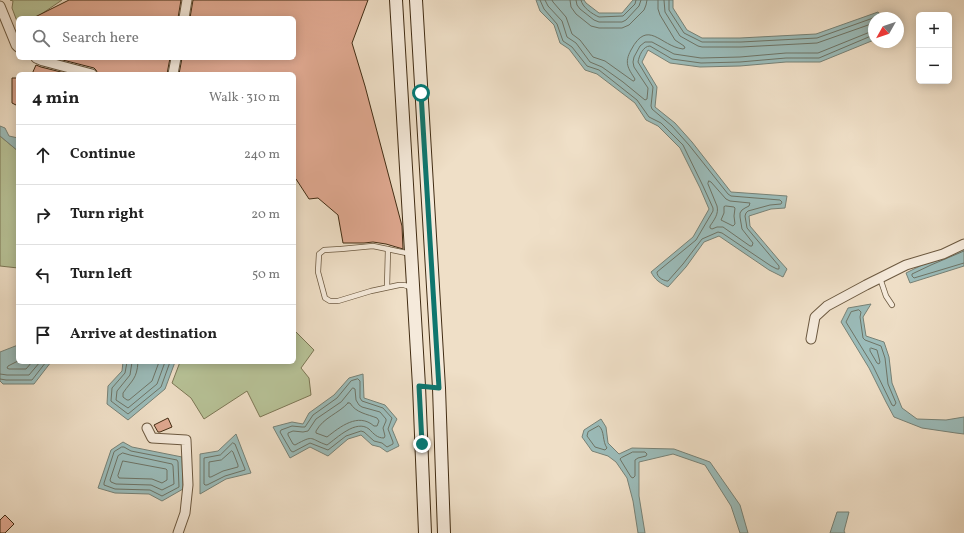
<!DOCTYPE html>
<meta charset="utf-8">
<style>
body{margin:0;font-family:Vollkorn,serif;background:#f2f2f2;color:#222}
.controls{position:absolute;right:12px;top:12px;display:grid;overflow:hidden;border-radius:6px;box-shadow:0 2px 10px #0003}
.controls button{width:36px;height:36px;display:grid;place-items:center;padding:0;border:0;border-bottom:1px solid #e0e0e0;background:#fff;color:#222;font:20px sans-serif}
.compass{position:absolute;left:868px;top:12px;width:36px;height:36px;border-radius:50%;background:#fff;box-shadow:0 2px 10px #0003;rotate:230deg}
.stop{position:absolute;width:12px;height:12px;margin:-9px;border:3px solid #0f766e;border-radius:50%;background:#fff}
.stop.end{background:#0f766e;border-color:#fff;box-shadow:0 1px 4px #0008}
.list{margin:0;padding:0;list-style:none}
h2{display:flex;justify-content:space-between;align-items:center;height:52px;margin:0;padding:0 16px;font-size:17px}
h2 small{font-size:13px;font-weight:400;color:#767676}
.list li{display:grid;grid-template-columns:26px 1fr auto;gap:12px;align-items:center;box-sizing:border-box;height:60px;padding:0 16px;border-top:1px solid #e0e0e0}
.list b{display:block;font-size:15px;white-space:nowrap}
.list em{font-size:13px;font-style:normal;color:#767676}
.icon{flex:none;width:22px;height:22px;fill:none;stroke:currentColor;stroke-width:2;stroke-linecap:round;stroke-linejoin:round}
.map{position:relative;flex:none;width:964px;height:533px;overflow:hidden}
.search{position:absolute;background:#fff;box-shadow:0 2px 10px #0003;left:16px;top:16px;width:280px;height:44px;display:flex;align-items:center;gap:10px;box-sizing:border-box;padding:0 14px;border-radius:6px;color:#767676;font-size:15px}
.panel{position:absolute;background:#fff;box-shadow:0 2px 10px #0003;left:16px;top:72px;width:280px;height:292px;border-radius:6px}
.map>svg:first-child{display:block}
</style>
<div class="map">
<svg width="964" height="533" viewBox="0 0 964 533">
<rect width="100%" height="100%" fill="#efdfc7"/>
<filter id="stains"><feTurbulence type="fractalNoise" baseFrequency=".005" numOctaves="4"/><feColorMatrix values="0 0 0 0 .2 0 0 0 0 .09 0 0 0 0 .02 0 0 0 .5 -.17"/></filter>
<radialGradient id="worn" r=".72"><stop offset=".6" stop-color="#630" stop-opacity="0"/><stop offset="1" stop-color="#630" stop-opacity=".3"/></radialGradient>
<g fill="#b7c297" stroke="#7c7755">
<path d="M10 0H62L40 15 39 18H18V24L12 8 13 1Z"/>
<path d="M0 136 18 151V268L0 266Z"/>
<path d="M294 330 314 350 301 368 309 378 311 395 260 417 247 391 204 419 191 398 172 383 180 362H294Z"/>
</g>
<g fill="#9bbcba" stroke="#778277">
<path d="M536 0H584L586 3 599 13H622L633 0H673V8L687 30 702 38H740L816 34 878 12 883 18H874V40L820 62H786L740 66 700 67 670 63 648 50 642 62 657 87 655 107 675 123 692 142 731 192 787 196 785 208 771 209 749 216 750 226 778 259 787 269 783 277 769 270 719 236 704 242 686 267 668 287C660 283 655 280 651 272L693 237 709 209 700 188 680 148 658 126 646 120 635 103 597 74 585 70 569 49 560 43 554 25 540 11Z"/>
<path d="M0 126 5 128 9 136 18 138V151L0 136Z"/>
<path d="M964 247V266L910 283 906 273 930 261Z"/>
<path d="M871 304 863 317 866 336 884 342 889 357 892 383 902 408 917 419 946 420 964 417V434L956 433 922 428 894 417 886 402 869 368 841 322 848 308Z"/>
<path d="M18 345V362H51L34 384H3L0 381V352Z"/>
<path d="M123 362H175L165 389 128 420 107 404 108 386 122 371Z"/>
<path d="M363 374 364 398 385 405 397 419 392 429 399 446 387 452 380 447 372 445 361 435 348 439 328 456 310 447 290 458 273 427 292 422 303 424 309 413 334 395 349 378Z"/>
<path d="M601 419 606 427 608 443 619 454 632 448 674 449 710 462 740 505 748 533H740L731 506 705 465 673 454 639 462V496L645 533H638L633 501 627 478 616 462 608 456 592 451 582 437 584 430Z"/>
<path d="M236 434 251 473 226 479 200 494V454L218 451Z"/>
<path d="M123 442 132 447 182 457 183 489 162 501 149 494 115 493 98 488 111 450Z"/>
<path d="M837 512H849L844 531 845 533H830Z"/>
</g>
<g fill="none" stroke-linecap="round" stroke-linejoin="round">
<g stroke="#6e7466" stroke-width="1">
<path d="M540 0 544 9 557 24 563 41 572 47 587 66 599 70 637 100 649 117 661 123 683 145 703 186 713 208V211L696 240 657 272C657 277 662 280 667 281H668L683 264 702 239 718 232 722 233 771 266 777 269H779V266L747 228 745 216 746 213 748 211 770 205 781 204 782 202 780 200 731 196 728 194 689 145 672 126 652 109 651 106 653 87 638 62C639 56 643 46 650 46L672 59 701 63 740 62 786 58H819L871 36H874"/>
<path d="M545 0 548 6 562 21 567 37 576 43 590 62 602 67 623 82 645 100 647 99 648 88 634 67 633 62 634 57 640 46 645 42H652L674 54 701 58 740 57 786 53H818L870 32 874 31"/>
<path d="M552 0 553 2 566 17 572 34 580 40 593 57 605 61 633 81H634L635 79C628 68 624 63 631 50 648 18 660 46 683 49L685 48 684 46 675 40 660 15 658 9V0"/>
<path d="M570 0 571 7 576 14 591 26 599 28H622L629 25 644 10 646 5 647 0"/>
<path d="M576 0 577 5 580 9 594 20 599 22H622L626 20 639 6 641 0"/>
<path d="M581 0C582 7 592 14 599 17L623 16 635 4 636 0"/>
<path d="M664 0 665 12 680 36 698 46 702 47H741L817 43 874 23"/>
<path d="M669 0V10L684 33 702 42H741L817 38 876 17 878 18"/>
<path d="M709 181 711 182 726 199 730 201 750 203 749 206 745 208 742 210 740 213V217L742 229 753 243 752 246H750L723 227H717L712 229 710 228V226C714 220 719 214 717 206L708 184Z"/>
<path d="M726 206 734 207 735 208 734 216 735 224 733 226 721 220 724 213V207Z"/>
<path d="M964 251 931 265 912 274V276L914 278 964 263"/>
<path d="M859 310 861 312 860 317 863 338 865 340 881 346 885 358 888 384 896 403 894 406 892 405 873 366 846 322 851 312Z"/>
<path d="M871 348 877 350 880 362 879 364 877 363 870 351V349Z"/>
<path d="M18 361 8 366 7 368 9 369H26L32 362"/>
<path d="M127 362 125 373 112 388 111 401 128 414 161 387 170 362"/>
<path d="M132 362 130 375 117 391 116 400 128 408 157 384 165 362"/>
<path d="M138 362C137 379 132 380 123 393V397L127 400H129L152 381 159 362"/>
<path d="M0 374 7 375H29L40 362"/>
<path d="M0 379 6 380H32L46 362"/>
<path d="M358 379 360 381V398L362 401 383 408 392 418 388 429 393 442V444L387 447 382 443 374 441 364 432 361 431 346 436 328 450 310 443 293 452 291 451 280 432 281 430 292 426 302 427H305L313 415 337 398 351 381Z"/>
<path d="M353 388 355 389 356 400 359 405 362 407 380 412 386 419V421L383 428 385 436 384 438C377 438 374 434 369 429 356 419 337 438 327 445 309 439 315 434 295 445L293 444 288 435V433L293 431 303 432 308 431 316 419 341 402Z"/>
<path d="M348 403H350C356 413 367 414 377 418L379 421 377 426H374C358 412 340 427 327 437L316 433V431C324 417 338 414 348 403Z"/>
<path d="M599 426C605 431 602 441 607 448L605 450 595 447 587 436 588 432Z"/>
<path d="M233 443 235 444 245 469V470L225 476 207 485H205L204 484V458L220 455Z"/>
<path d="M122 447H124L131 451 177 460 178 462 179 487 162 496 150 490 115 489 104 485V483L114 452Z"/>
<path d="M232 451 233 452 238 465V467L223 471 211 477H209V462L221 460Z"/>
<path d="M633 452H645L647 454 646 456 638 458 635 460V476L633 478 631 477 620 459 621 458Z"/>
<path d="M123 453 130 455 172 464 173 466 174 484 162 490 151 485 116 484 111 482 110 480 118 456Z"/>
<path d="M123 461 166 469 167 470V480L162 483 152 479 119 478 118 476Z"/>
</g>
</g>
<g fill="#dfa890" stroke="#412c13">
<path d="M69 0H181L178 18H33Z"/>
<path d="M193 0H368L352 43 365 86 402 226 403 249 386 244 373 242 364 243H343L338 215 318 198 309 199 296 179 294 178V74H179L182 58H294V18H190Z"/>
<path d="M55 58H170L167 74H98L96 70 94 68Z"/>
<path d="M36 65 41 67 69 74H32Z"/>
<path d="M12 78H18V106L12 103Z"/>
<path d="M168 418 172 427 160 432H158L154 425Z"/>
<path d="M5 515 14 524 5 533H0V520Z"/>
</g>
<g fill="none" stroke-linecap="round" stroke-linejoin="round">
<g stroke="#6c5940" stroke-width="6">
<g id="lane">
<path d="M411 254 373 246 341 249 324 250 319 254 318 272 325 298 330 301H338L371 291 399 285H404L413 288"/>
<path d="M880 278 886 296 892 305"/>
<path d="M387 287 388 249"/>
</g>
</g>
<g stroke="#6c5940" stroke-width="11">
<g id="street">
<path d="M0 6 16 45 18 47"/>
<path d="M184 18 187 0"/>
<path d="M36 58 43 61 92 74"/>
<path d="M173 74 176 58"/>
<path d="M811 339 815 317 827 306 866 285 906 265 943 254 964 244"/>
<path d="M147 428 152 438 186 440 188 485 185 513 178 533"/>
</g>
</g>
<g stroke="#412c13" stroke-width="14">
<g id="secondary">
<path d="M396 0 419 386 425 533"/>
<path d="M416 0 439 388 444 533"/>
</g>
</g>
<use href="#lane" stroke="#f5eadb" stroke-width="4.5"/>
<use href="#street" stroke="#f5eadb" stroke-width="9"/>
<use href="#secondary" stroke="#f5eadb" stroke-width="12"/>
</g>
<g fill="none" stroke-linecap="round" stroke-linejoin="round">
<path stroke="#0f766e" stroke-width="5" d="M421 93 439 388 419 386 422 444"/>
</g>
<rect width="100%" height="100%" filter="url(#stains)"/>
<rect width="100%" height="100%" fill="url(#worn)"/>
</svg>
<div class="controls">
<button>+</button>
<button>−</button>
</div>
<svg class="compass" viewBox="-18 -18 36 36"><path d="M0-13l5 13h-10z" fill="#e53935"/><path d="M0 13l5-13h-10z" fill="#767676"/></svg>
<div class="stop" style="left:421px;top:93px"></div>
<div class="stop end" style="left:422px;top:444px"></div>
<div class="search"><svg class="icon" aria-label="search" viewBox="0 0 24 24"><circle cx="10" cy="10" r="6"/><path d="M15 15l6 6"/></svg>Search here</div>
<section class="panel">
<h2>4 min<small>Walk · 310 m</small></h2>
<ul class="list">
<li><svg class="icon" aria-label="ahead" viewBox="0 0 24 24"><path d="M12 20V5M6 11l6-6 6 6"/></svg><div><b>Continue</b></div><em>240 m</em></li>
<li><svg class="icon" aria-label="right" viewBox="0 0 24 24"><path d="M7 20v-9h11M14 6l5 5-5 5"/></svg><div><b>Turn right</b></div><em>20 m</em></li>
<li><svg class="icon" aria-label="left" viewBox="0 0 24 24"><path d="M17 20v-9H6M10 6l-5 5 5 5"/></svg><div><b>Turn left</b></div><em>50 m</em></li>
<li><svg class="icon" aria-label="arrive" viewBox="0 0 24 24"><path d="M6 21V4h12l-3 4 3 4H6"/></svg><div><b>Arrive at destination</b></div></li>
</ul>
</section>
</div>
